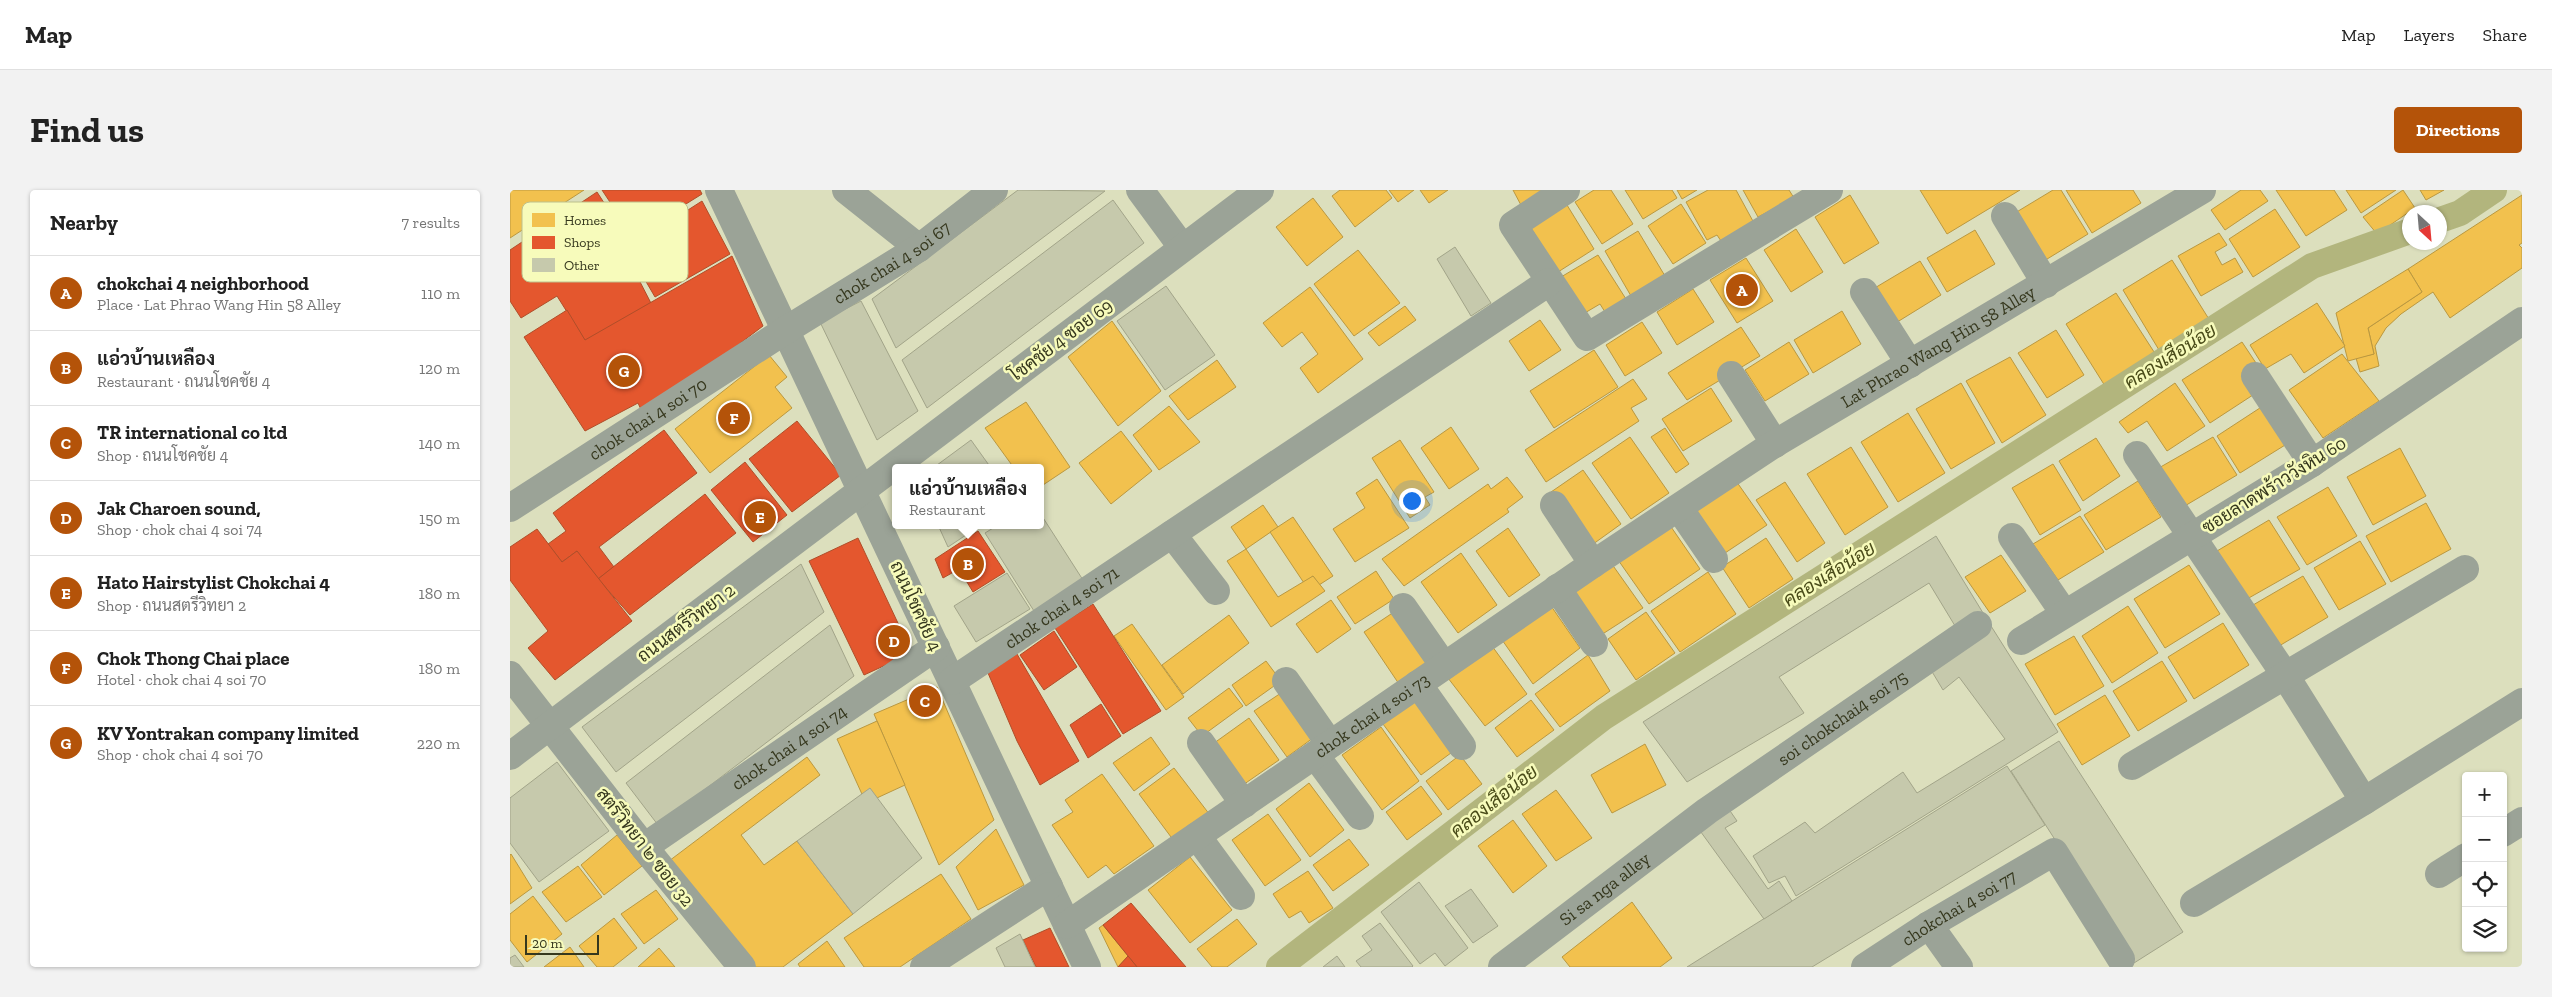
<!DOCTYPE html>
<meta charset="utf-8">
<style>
body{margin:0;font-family:"Zilla Slab",Sarabun,serif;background:#f2f2f2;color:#222}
.controls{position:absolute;right:15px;bottom:15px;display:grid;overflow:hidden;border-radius:5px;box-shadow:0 1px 4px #0004}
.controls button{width:45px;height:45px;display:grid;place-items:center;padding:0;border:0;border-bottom:1px solid #e0e0e0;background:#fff;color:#222;font:25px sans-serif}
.compass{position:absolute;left:1892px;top:15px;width:45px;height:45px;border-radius:50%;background:#fff;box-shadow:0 1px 4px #0004;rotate:154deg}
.scale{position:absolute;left:15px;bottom:12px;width:74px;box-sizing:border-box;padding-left:5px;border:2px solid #36381e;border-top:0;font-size:14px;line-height:18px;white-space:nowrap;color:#36381e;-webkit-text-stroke:4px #f7fbbb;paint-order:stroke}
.you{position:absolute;left:901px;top:310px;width:18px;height:18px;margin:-12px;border:4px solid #fff;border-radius:50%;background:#1a73e8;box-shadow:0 0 0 8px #1a73e833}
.badge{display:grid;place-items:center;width:32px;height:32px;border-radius:50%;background:#b45309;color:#fff;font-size:16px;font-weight:700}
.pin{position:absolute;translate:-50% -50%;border:2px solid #fff;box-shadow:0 1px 5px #0006}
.popup{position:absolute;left:382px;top:274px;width:152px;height:65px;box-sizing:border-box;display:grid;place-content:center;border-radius:5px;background:#fff;filter:drop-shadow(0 1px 4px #0005);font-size:16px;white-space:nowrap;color:#767676}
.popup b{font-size:19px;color:#222}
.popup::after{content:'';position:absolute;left:50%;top:100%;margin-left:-10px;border:10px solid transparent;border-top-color:#fff}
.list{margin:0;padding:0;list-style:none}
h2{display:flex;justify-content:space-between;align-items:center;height:65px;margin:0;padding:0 20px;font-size:21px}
h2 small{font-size:16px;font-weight:400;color:#767676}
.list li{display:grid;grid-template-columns:32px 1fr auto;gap:15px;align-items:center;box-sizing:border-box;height:75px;padding:0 20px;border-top:1px solid #e0e0e0}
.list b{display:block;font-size:19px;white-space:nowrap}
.list p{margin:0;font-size:16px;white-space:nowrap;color:#767676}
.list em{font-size:16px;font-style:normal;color:#767676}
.icon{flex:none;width:28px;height:28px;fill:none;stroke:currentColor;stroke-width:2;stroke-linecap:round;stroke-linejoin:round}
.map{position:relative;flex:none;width:2012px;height:777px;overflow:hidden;border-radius:5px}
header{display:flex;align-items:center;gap:30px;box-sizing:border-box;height:70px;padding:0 25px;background:#fff;border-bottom:1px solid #e0e0e0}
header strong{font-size:24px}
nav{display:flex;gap:28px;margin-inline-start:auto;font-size:18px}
.intro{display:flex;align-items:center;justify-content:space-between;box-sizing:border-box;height:120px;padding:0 30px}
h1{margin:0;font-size:35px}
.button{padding:12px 22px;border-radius:5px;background:#b45309;color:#fff;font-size:18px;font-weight:700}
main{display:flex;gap:30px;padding:0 30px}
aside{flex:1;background:#fff;border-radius:5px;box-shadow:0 1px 4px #0004}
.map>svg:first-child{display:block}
</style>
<header>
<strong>Map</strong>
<nav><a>Map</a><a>Layers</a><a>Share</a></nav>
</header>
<div class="intro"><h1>Find us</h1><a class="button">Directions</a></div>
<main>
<aside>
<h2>Nearby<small>7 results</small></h2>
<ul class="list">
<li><span class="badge">A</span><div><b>chokchai 4 neighborhood</b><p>Place · Lat Phrao Wang Hin 58 Alley</p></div><em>110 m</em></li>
<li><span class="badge">B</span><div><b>แอ่วบ้านเหลือง</b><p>Restaurant · ถนนโชคชัย 4</p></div><em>120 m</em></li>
<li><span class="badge">C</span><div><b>TR international co ltd</b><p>Shop · ถนนโชคชัย 4</p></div><em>140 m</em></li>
<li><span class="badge">D</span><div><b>Jak Charoen sound,</b><p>Shop · chok chai 4 soi 74</p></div><em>150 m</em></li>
<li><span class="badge">E</span><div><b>Hato Hairstylist Chokchai 4</b><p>Shop · ถนนสตรีวิทยา 2</p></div><em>180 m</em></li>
<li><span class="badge">F</span><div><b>Chok Thong Chai place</b><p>Hotel · chok chai 4 soi 70</p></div><em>180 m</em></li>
<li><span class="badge">G</span><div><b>KV Yontrakan company limited</b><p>Shop · chok chai 4 soi 70</p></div><em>220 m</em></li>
</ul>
</aside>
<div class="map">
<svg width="2012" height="777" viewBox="0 0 2012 777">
<rect width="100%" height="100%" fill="#dcdfbd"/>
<g fill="#f2c14e" stroke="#ba9840">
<path d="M0 0H74L0 48Z"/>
<path d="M830 0H876L882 8 845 37 822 6Z"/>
<path d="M879 0H904L888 12Z"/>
<path d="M910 0H938L919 13Z"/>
<path d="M1003 0H1038L1012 17Z"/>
<path d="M1084 0H1101L1123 34 1092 54 1065 12Z"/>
<path d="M1115 0H1162L1167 8 1133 29Z"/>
<path d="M1167 0H1187L1172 9Z"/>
<path d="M1198 0H1226L1244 33 1211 51 1207 45 1197 50 1176 12Z"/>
<path d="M1233 0H1279L1284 8 1248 27Z"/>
<path d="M1410 0H1510L1437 44Z"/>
<path d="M1543 0H1551L1578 44 1529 74 1500 26Z"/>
<path d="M1556 0H1623L1631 13 1582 43Z"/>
<path d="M1731 0H1750L1758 11 1715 40 1701 20Z"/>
<path d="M1766 0H1824L1837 20 1796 46Z"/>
<path d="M1836 0H1886L1851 23Z"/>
<path d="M1893 0 1905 18 1867 44 1853 27Z"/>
<path d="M1910 0H1934L1916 10Z"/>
<path d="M1340 5 1369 53 1334 74 1305 27Z"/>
<path d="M2012 5V53L2009 55 2012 58V78L1940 128 1923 102 1914 108 1891 124 1876 138 1865 156 1869 176 1850 182 1846 168 1864 164 1858 138 1912 102 1898 79Z"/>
<path d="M803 8 833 47 797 76 766 37Z"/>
<path d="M1171 14 1196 53 1163 74 1138 36Z"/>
<path d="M1057 15 1084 59 1048 82 1021 38Z"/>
<path d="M1765 19 1790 57 1743 87 1719 49Z"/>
<path d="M1286 39 1313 82 1281 102 1254 60Z"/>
<path d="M1465 40 1485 74 1437 102 1417 68Z"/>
<path d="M1128 41 1155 86 1121 106 1095 61Z"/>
<path d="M1709 43 1717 55 1705 62 1712 75 1725 68 1733 82 1691 106 1668 66Z"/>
<path d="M848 60 890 113 844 146 804 94Z"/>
<path d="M1088 65 1116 109 1095 122 1090 114 1073 124 1051 87Z"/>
<path d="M1236 68 1263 111 1227 133 1200 90Z"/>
<path d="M1662 70 1702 134 1652 165 1613 100Z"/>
<path d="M1410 71 1431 105 1384 134 1363 99Z"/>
<path d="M1898 79 1912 102 1858 138 1864 164 1838 171 1826 123Z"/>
<path d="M800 97 853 169 808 203 790 178 808 164 792 142 772 157 753 133Z"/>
<path d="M1183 99 1204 132 1167 155 1147 122Z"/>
<path d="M1606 103 1646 165 1595 196 1556 134Z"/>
<path d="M1807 113 1835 156 1794 183 1781 164 1755 179 1740 155Z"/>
<path d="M895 116 906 130 869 156 858 143Z"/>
<path d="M1332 121 1351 154 1303 183 1284 150Z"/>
<path d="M1030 130 1051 160 1019 181 999 151Z"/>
<path d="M602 131 651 201 608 236 558 167Z"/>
<path d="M1132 132 1152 163 1115 186 1096 155Z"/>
<path d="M1231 137 1250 166 1177 210 1158 183Z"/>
<path d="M1546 140 1574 185 1537 208 1508 163Z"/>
<path d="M1279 152 1299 184 1255 211 1235 180Z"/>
<path d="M1732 152 1746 173 1732 182 1746 203 1700 233 1672 190Z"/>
<path d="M1084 160 1108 197 1044 238 1020 201Z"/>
<path d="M1832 164 1869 211 1813 248 1779 200Z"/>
<path d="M259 165 277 187 265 197 282 218 200 283 165 239Z"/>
<path d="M1500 167 1536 225 1492 253 1456 191Z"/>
<path d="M707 170 726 197 678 230 659 206Z"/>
<path d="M1123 189 1137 209 1121 218 1129 231 1036 292 1015 260Z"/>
<path d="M1451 193 1485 253 1441 279 1406 219Z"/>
<path d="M1665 193 1695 236 1657 261 1637 231 1618 243 1609 232Z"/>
<path d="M1201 198 1222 231 1173 261 1152 229Z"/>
<path d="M516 212 560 277 530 297V278H504L475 238Z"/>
<path d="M1756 214 1780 252 1730 283 1707 246Z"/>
<path d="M659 216 690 252 649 280 623 245Z"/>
<path d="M1398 223 1435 283 1388 312 1351 252Z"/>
<path d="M941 237 969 279 939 299 911 258Z"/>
<path d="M1155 238 1179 274 1166 283 1141 247Z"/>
<path d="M611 241 642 281 601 314 569 273Z"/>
<path d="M1120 247 1159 303 1121 329 1082 273Z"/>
<path d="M1703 247 1727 285 1673 317 1647 279Z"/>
<path d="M1586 248 1610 286 1573 311 1549 271Z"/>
<path d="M890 250 924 302 915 307 920 315 900 328 862 268Z"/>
<path d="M1341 257 1378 317 1335 345 1297 284Z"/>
<path d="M1890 258 1916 306 1863 335 1837 287Z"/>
<path d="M1543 274 1571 320 1530 345 1502 298Z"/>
<path d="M1073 280 1111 334 1079 357 1041 302Z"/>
<path d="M997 287 1013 307 997 319 999 322 894 396 872 369 978 294 981 299Z"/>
<path d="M1224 288 1257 335 1209 367 1177 320Z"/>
<path d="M867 289 899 338 845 372 823 339 855 318 846 303Z"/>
<path d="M1628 291 1651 327 1596 360 1574 325Z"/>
<path d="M1275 292 1315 353 1287 372 1246 310Z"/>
<path d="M1818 297 1847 346 1797 375 1767 327Z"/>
<path d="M1916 313 1941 359 1881 392 1856 346Z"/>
<path d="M753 315 768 337 736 359 721 337Z"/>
<path d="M1570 326 1594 362 1548 390 1523 354Z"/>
<path d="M783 327 823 386 809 395 803 386 794 393 760 342Z"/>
<path d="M1759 330 1790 379 1737 409 1707 361Z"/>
<path d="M1157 331 1190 379 1139 414 1106 367Z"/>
<path d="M998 338 1030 385 999 407 966 361Z"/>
<path d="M1256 348 1283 389 1239 418 1212 377Z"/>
<path d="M1850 351 1876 394 1829 420 1804 378Z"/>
<path d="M736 359 768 407 803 386 815 401 761 437 717 371Z"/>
<path d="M951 363 987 415 948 443 911 392Z"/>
<path d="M1491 365 1516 401 1480 423 1455 387Z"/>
<path d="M1099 370 1133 418 1091 445 1057 399Z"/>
<path d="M1679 375 1710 424 1655 458 1624 409Z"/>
<path d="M866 381 884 409 845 434 827 407Z"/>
<path d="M1198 382 1226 424 1170 462 1141 421Z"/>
<path d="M1793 386 1818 427 1769 456 1743 415Z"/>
<path d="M821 410 841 439 807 463 786 434Z"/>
<path d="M1039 413 1070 458 1023 494 990 447Z"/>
<path d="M1618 416 1648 463 1602 493 1572 446Z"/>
<path d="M887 420 924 475 891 497 854 442Z"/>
<path d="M1136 422 1165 463 1126 490 1098 449Z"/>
<path d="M719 425 739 453 673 504 652 475Z"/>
<path d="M1713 433 1739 475 1684 509 1658 467Z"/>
<path d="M622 434 674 507 656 520 604 446Z"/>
<path d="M1564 446 1594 496 1545 525 1515 474Z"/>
<path d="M982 456 1017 504 975 536 938 488Z"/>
<path d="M1078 465 1100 501 1050 537 1025 504Z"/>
<path d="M756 471 771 491 736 516 722 495Z"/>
<path d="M1652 471 1677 511 1628 541 1603 501Z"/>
<path d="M427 497 484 630 429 675 364 524Z"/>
<path d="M719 498 733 516 692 546 678 528Z"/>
<path d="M771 503 803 548 777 567 744 521Z"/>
<path d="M1595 505 1620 546 1572 575 1547 534Z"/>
<path d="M909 508 945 560 911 585 873 534Z"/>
<path d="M1021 510 1044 540 1007 567 985 538Z"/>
<path d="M739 528 769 570 730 597 700 556Z"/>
<path d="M367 531 395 595 356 613 327 549Z"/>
<path d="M871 537 909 591 872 620 832 565Z"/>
<path d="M641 547 660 574 624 601 603 573Z"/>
<path d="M1135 554 1156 595 1102 623 1081 585Z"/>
<path d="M950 565 972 594 938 620 916 591Z"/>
<path d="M297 567 310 585 231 645 254 675 287 651 343 724 273 777H234L155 674Z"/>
<path d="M664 578 700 625 664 651 629 604Z"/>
<path d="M592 584 644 656 604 684 596 675 578 688 542 635 563 622 555 610Z"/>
<path d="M799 593 834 640 800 667 766 619Z"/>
<path d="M911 596 932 624 897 650 876 622Z"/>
<path d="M1046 600 1082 648 1046 671 1012 624Z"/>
<path d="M758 624 791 670 755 696 722 650Z"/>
<path d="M1003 630 1037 676 1003 703 968 656Z"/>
<path d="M486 639 514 695 468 720 446 677Z"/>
<path d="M107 645 132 676 94 705 71 675Z"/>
<path d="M839 649 859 675 823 701 803 675Z"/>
<path d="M1 664 22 698 0 714V665Z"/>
<path d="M680 667 722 720 680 753 638 700Z"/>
<path d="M68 676 92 707 56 732 32 702Z"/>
<path d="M798 681 823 718 799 733 791 721 779 728 763 704Z"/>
<path d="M431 684 461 729 390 777H354L334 748Z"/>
<path d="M146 700 168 729 134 754 111 724Z"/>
<path d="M23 706 52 744 17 772 0 750V724Z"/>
<path d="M1122 712 1162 768 1150 777H1060L1052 767Z"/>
<path d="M104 728 127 758 103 777H87L69 756Z"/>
<path d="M727 729 747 754 717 777H702L687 759Z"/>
<path d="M593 735 618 766 608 777 589 738Z"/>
<path d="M317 751 335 777H290L288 774Z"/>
<path d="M60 757 74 777H34Z"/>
<path d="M149 758 165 777H128Z"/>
</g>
<g fill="#e4572e" stroke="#b04e29">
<path d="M92 0H190L192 4 123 47Z"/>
<path d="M87 2 117 48 111 55 144 119 81 160 47 106 11 128 0 111V60Z"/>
<path d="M192 11 220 64 145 107 117 59Z"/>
<path d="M222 66 253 136 134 226 128 213 75 241 14 147 57 120 75 150Z"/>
<path d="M287 231 331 285 282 322 239 269Z"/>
<path d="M154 240 187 283 89 357 104 377 88 389 67 361 52 372 38 354 56 341 43 323Z"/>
<path d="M235 272 277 325 243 352 201 300Z"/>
<path d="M195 304 226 343 120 425 88 389Z"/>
<path d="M27 339 52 372 67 361 122 431 45 490 18 458 38 441 0 390V357Z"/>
<path d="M468 341 495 382 463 402 449 379 433 388 425 369Z"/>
<path d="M348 348 402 463 354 485 299 371Z"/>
<path d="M583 414 651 521 613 544 545 438Z"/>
<path d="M544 441 567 477 534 500 510 465Z"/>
<path d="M507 464 569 571 530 595 507 551 478 483Z"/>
<path d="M591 514 611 546 578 568 560 535Z"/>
<path d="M621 713 676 777H627L593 735Z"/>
<path d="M540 738 559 777H526L513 750Z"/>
<path d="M618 766 627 777H608Z"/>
</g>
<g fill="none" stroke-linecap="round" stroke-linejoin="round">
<g stroke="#b2b57d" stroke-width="26">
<path d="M1930 30 1950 23 1984 0"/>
<path d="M769 777 1094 527 1802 76 1900 41"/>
</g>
</g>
<g fill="#c6c9ac" stroke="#a2a489">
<path d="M508 0 595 1 386 158 362 109Z"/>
<path d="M603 10 634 53 417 218 392 170Z"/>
<path d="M945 57 981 113 961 126 927 69Z"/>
<path d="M656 96 705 165 655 200 607 131Z"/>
<path d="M351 111 408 221 367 250 310 132Z"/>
<path d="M461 250 481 278H423Z"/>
<path d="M530 323 573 390 524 421 475 343 488 335H530Z"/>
<path d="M428 335H471L438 357Z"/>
<path d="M1426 346 1481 436 1456 454 1419 393 1269 487 1294 523 1177 592 1133 532Z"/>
<path d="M291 374 314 422 106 582 72 537Z"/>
<path d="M497 383 520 419 466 452 444 416Z"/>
<path d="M320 435 344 486 148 635 116 593Z"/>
<path d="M1481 436 1548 542 1286 706 1275 686 1259 693 1243 666 1295 632 1305 643 1393 582 1407 603 1495 549 1449 487 1433 500 1421 480Z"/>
<path d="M1549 551 1673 742 1624 773 1501 581Z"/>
<path d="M47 572 99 641 29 692 0 653V608Z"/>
<path d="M1497 576 1535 635 1302 777H1177Z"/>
<path d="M360 598 412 668 343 724 287 651Z"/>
<path d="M1216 615 1227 631 1215 638 1258 699 1269 691 1282 711 1254 729 1188 638Z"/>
<path d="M909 692 958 758 935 776 925 763 910 774 871 722Z"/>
<path d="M961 699 988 736 963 753 935 716Z"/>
<path d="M870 733 903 776 902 777H851L846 771 862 760 852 746Z"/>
<path d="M510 744 525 777H495L486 758Z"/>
<path d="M5 765 14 777H0V768Z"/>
<path d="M827 766 835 777H813Z"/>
</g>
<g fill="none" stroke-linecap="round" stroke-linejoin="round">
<g stroke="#9ba397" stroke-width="28">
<path d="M209 0 577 777"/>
<path d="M336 0 409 58"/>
<path d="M630 0 672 57"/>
<path d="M1056 0 1003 35 1077 147 1319 0"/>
<path d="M1495 26 1536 94"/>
<path d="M1354 102 1400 174"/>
<path d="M1221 185 1265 254"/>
<path d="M1745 186 1802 273"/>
<path d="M1627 265 1775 485 1854 611"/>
<path d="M1044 315 1083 374"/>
<path id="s1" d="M0 318 276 140 409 58 484 0"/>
<path d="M1169 318 1204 369"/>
<path d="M662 344 706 401"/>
<path d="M1502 347 1554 423"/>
<path d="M1047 398 1084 453"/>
<path d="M893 417 934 476"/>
<path d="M1511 451 1802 273 2012 131"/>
<path d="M0 485 134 657 232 777"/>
<path id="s2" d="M442 491 1039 92"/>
<path d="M776 491 820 554"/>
<path d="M908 494 952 556"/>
<path d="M691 553 734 614"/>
<path d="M805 565 850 626"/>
<path d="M0 566 750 0"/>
<path d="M1622 576 1955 379"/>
<path d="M1993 643 2012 631"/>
<path d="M687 646 731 706"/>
<path id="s3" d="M134 657 426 457"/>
<path d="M1929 684 1956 667"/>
<path d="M1684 713 1854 611 2012 512"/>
<path id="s4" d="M557 735 1083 374 1261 256 1692 0"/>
<path d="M1419 735 1449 777"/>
<path d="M414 777 539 696"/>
<path id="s5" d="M992 777 1197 621 1468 435"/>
<path id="s6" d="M1355 777 1419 735 1544 662 1611 769"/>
</g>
</g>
<g text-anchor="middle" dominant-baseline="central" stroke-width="5" stroke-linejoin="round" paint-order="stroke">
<g font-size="18" fill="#36381e" stroke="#f7fbbb">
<text stroke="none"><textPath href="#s1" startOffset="454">chok chai 4 soi 67</textPath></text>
<text transform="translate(551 150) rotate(-37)">โชคชัย 4 ซอย 69</text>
<text stroke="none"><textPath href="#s4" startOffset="1046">Lat Phrao Wang Hin 58 Alley</textPath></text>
<text stroke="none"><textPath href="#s1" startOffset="164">chok chai 4 soi 70</textPath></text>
<text transform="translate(1764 295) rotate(-32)">ซอยลาดพร้าววังหิน 60</text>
<text transform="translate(406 416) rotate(65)">ถนนโชคชัย 4</text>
<text stroke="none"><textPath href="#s2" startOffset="132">chok chai 4 soi 71</textPath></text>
<text transform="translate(176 433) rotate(-37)">ถนนสตรีวิทยา 2</text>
<text stroke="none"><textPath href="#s4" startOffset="370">chok chai 4 soi 73</textPath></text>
<text stroke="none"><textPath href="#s5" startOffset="422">soi chokchai4 soi 75</textPath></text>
<text stroke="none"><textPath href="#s3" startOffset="176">chok chai 4 soi 74</textPath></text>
<text transform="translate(135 657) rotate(52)">สตรีวิทยา ๒ ซอย 32</text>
<text stroke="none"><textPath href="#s5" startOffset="129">Si sa nga alley</textPath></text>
<text stroke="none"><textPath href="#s6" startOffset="111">chokchai 4 soi 77</textPath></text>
</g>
<g font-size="19" font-style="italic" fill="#4a4c19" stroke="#f7fbbb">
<text transform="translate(1660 166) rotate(-32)">คลองเสือน้อย</text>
<text transform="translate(1319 384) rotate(-32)">คลองเสือน้อย</text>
<text transform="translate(984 611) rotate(-38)">คลองเสือน้อย</text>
</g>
</g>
<rect x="12" y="12" width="166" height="80" rx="8" fill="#f7fbbb" stroke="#bdc08c" stroke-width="1"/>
<rect x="22" y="23" width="23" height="14" fill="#f2c14e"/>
<rect x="22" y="46" width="23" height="13" fill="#e4572e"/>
<rect x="22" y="68" width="23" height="14" fill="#c6c9ac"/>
<g font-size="14" fill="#36381e">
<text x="54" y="35">Homes</text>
<text x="54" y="57">Shops</text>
<text x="54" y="80">Other</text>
</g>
</svg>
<div class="controls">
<button>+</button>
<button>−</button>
<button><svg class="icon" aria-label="locate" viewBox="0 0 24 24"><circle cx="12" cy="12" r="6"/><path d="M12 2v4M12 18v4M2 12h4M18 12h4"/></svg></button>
<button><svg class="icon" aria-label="layers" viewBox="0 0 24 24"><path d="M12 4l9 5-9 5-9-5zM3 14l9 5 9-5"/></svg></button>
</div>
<svg class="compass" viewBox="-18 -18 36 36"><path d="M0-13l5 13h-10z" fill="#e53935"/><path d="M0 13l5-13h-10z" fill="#767676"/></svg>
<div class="scale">20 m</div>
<div class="you"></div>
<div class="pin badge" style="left:1232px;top:100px">A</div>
<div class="pin badge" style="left:458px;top:374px">B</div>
<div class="popup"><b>แอ่วบ้านเหลือง</b>Restaurant</div>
<div class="pin badge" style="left:415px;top:511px">C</div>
<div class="pin badge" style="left:384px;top:451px">D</div>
<div class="pin badge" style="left:250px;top:327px">E</div>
<div class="pin badge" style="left:224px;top:228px">F</div>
<div class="pin badge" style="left:114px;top:181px">G</div>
</div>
</main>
